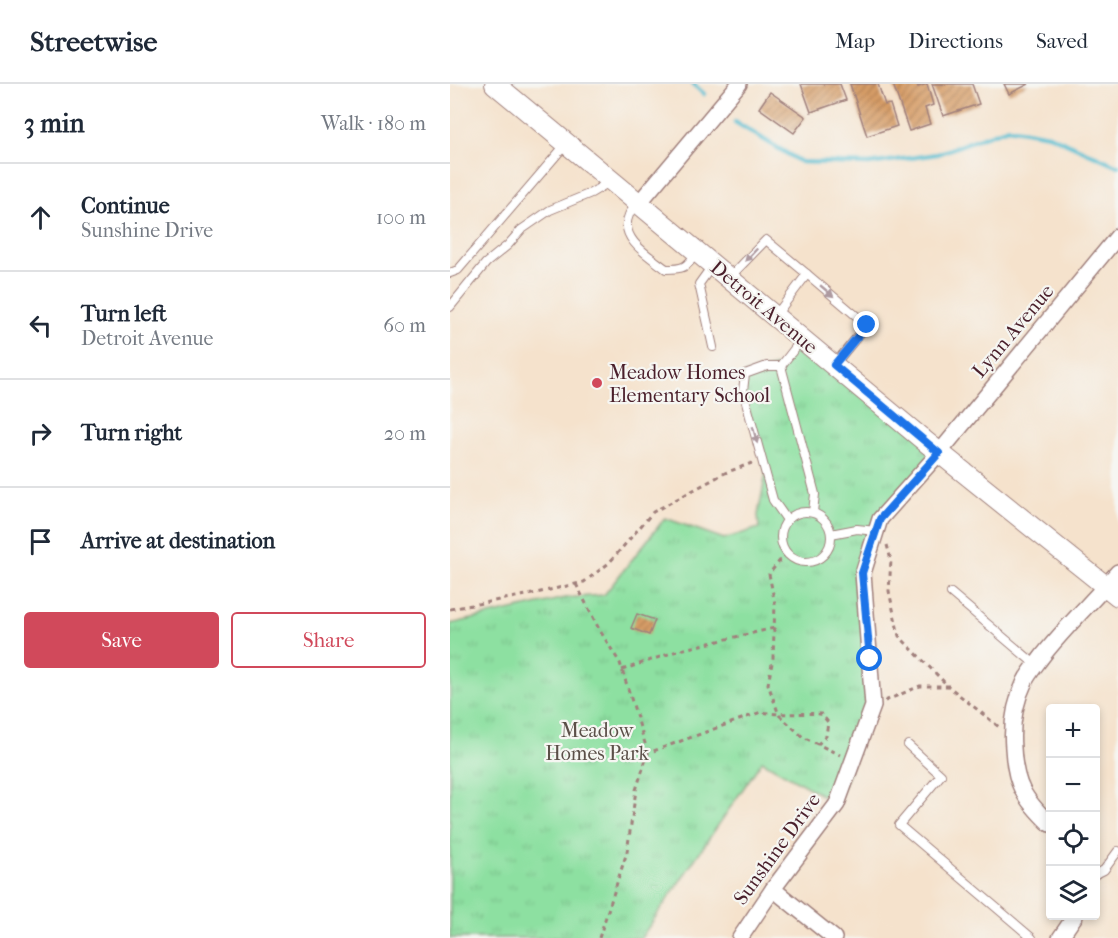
<!DOCTYPE html>
<meta charset="utf-8">
<style>
body{margin:0;font-family:"IM FELL French Canon",serif;background:#f6f6f7;color:#1f2937}
.controls{position:absolute;right:18px;bottom:18px;display:grid;overflow:hidden;border-radius:6px;box-shadow:0 3px 9px #0003}
.controls button{width:54px;height:54px;display:grid;place-items:center;padding:0;border:0;border-bottom:2px solid #e0e1e3;background:#fff;color:#1f2937;font:30px sans-serif}
.stop{position:absolute;width:18px;height:18px;margin:-14px;border:4px solid #1a73e8;border-radius:50%;background:#fff}
.stop.end{background:#1a73e8;border-color:#fff;box-shadow:0 2px 6px #0008}
.list{margin:0;padding:0;list-style:none}
h2{display:flex;justify-content:space-between;align-items:center;height:78px;margin:0;padding:0 24px;font-size:26px}
h2 small{font-size:20px;font-weight:400;color:#747a83}
.list li{display:grid;grid-template-columns:39px 1fr auto;gap:18px;align-items:center;box-sizing:border-box;height:108px;padding:0 24px;border-top:2px solid #e0e1e3}
.list b{display:block;font-size:22px;white-space:nowrap}
.list p{margin:0;font-size:20px;white-space:nowrap;color:#747a83}
.list em{font-size:20px;font-style:normal;color:#747a83}
.actions{display:flex;gap:12px;padding:18px 24px}
.actions a{flex:1;padding:14px 0;border:2px solid #d1495b;border-radius:6px;text-align:center;font-size:21px;color:#d1495b}
.actions .main{background:#d1495b;color:#fff}
.icon{flex:none;width:33px;height:33px;fill:none;stroke:currentColor;stroke-width:2;stroke-linecap:round;stroke-linejoin:round}
.map{position:relative;flex:none;width:668px;height:854px;overflow:hidden}
header{display:flex;align-items:center;gap:36px;box-sizing:border-box;height:84px;padding:0 30px;background:#fff;border-bottom:2px solid #e0e1e3}
header strong{font-size:28px}
nav{display:flex;gap:33px;margin-inline-start:auto;font-size:21px}
main{display:flex}
aside{flex:1;background:#fff}
.map>svg:first-child{display:block}
</style>
<header>
<strong>Streetwise</strong>
<nav><a>Map</a><a>Directions</a><a>Saved</a></nav>
</header>
<main>
<aside>
<h2>3 min<small>Walk · 180 m</small></h2>
<ul class="list">
<li><svg class="icon" aria-label="ahead" viewBox="0 0 24 24"><path d="M12 20V5M6 11l6-6 6 6"/></svg><div><b>Continue</b><p>Sunshine Drive</p></div><em>100 m</em></li>
<li><svg class="icon" aria-label="left" viewBox="0 0 24 24"><path d="M17 20v-9H6M10 6l-5 5 5 5"/></svg><div><b>Turn left</b><p>Detroit Avenue</p></div><em>60 m</em></li>
<li><svg class="icon" aria-label="right" viewBox="0 0 24 24"><path d="M7 20v-9h11M14 6l5 5-5 5"/></svg><div><b>Turn right</b></div><em>20 m</em></li>
<li><svg class="icon" aria-label="arrive" viewBox="0 0 24 24"><path d="M6 21V4h12l-3 4 3 4H6"/></svg><div><b>Arrive at destination</b></div></li>
</ul>
<div class="actions"><a class="main">Save</a><a>Share</a></div>
</aside>
<div class="map">
<svg width="668" height="854" viewBox="0 0 668 854">
<defs>
<pattern id="park-tufts" width="24" height="20" patternUnits="userSpaceOnUse" patternTransform="scale(1.5)"><rect width="24" height="20" fill="#8de0a1"/><path d="M3 7l-1-3M5 7V3M7 7l1-3M15 17l-1-3M17 17v-4M19 17l1-3" fill="none" stroke="#7bc08b"/></pattern>
<pattern id="building-hatch" width="6" height="6" patternUnits="userSpaceOnUse" patternTransform="scale(1.5)"><rect width="6" height="6" fill="#d69c66"/><path d="M-1 1l2-2M0 6l6-6M5 7l2-2" fill="none" stroke="#b07f54"/></pattern>
</defs>
<rect width="100%" height="100%" fill="#f6f6f2"/>
<filter id="ink" filterUnits="userSpaceOnUse"><feTurbulence type="fractalNoise" baseFrequency=".0167" numOctaves="2"/><feDisplacementMap in="SourceGraphic" scale="12" xChannelSelector="R" yChannelSelector="G"/><feConvolveMatrix kernelMatrix="1 2 1 2 8 2 1 2 1" color-interpolation-filters="sRGB"/></filter>
<filter id="wash" filterUnits="userSpaceOnUse"><feTurbulence type="fractalNoise" baseFrequency=".008" numOctaves="4" result="noise"/><feDisplacementMap in="SourceGraphic" scale="24" xChannelSelector="R" yChannelSelector="G"/><feGaussianBlur stdDeviation="1.35" result="paint"/><feColorMatrix in="noise" values="0 0 0 0 0 0 0 0 0 0 0 0 0 0 0 0 0 1.4 0 .05"/><feComposite in="paint" operator="in"/></filter>
<g filter="url(#wash)">
<rect width="100%" height="100%" fill="#f5e2cc"/>
<path fill="url(#park-tufts)" stroke="#6c8066" stroke-width="1.5" d="M352 255 489 369 430 435 413 489 423 622 387 720 312 677 191 854H0V540L115 514 154 511 215 434 274 455 309 444 308 431 316 389 293 307 295 290 331 281Z"/>
<g fill="none" stroke-linecap="round" stroke-linejoin="round">
<g stroke="#52bccf" stroke-width="4.5">
<path d="M243 0 254 10"/>
<path d="M285 38 351 78 419 80 487 70 558 44 599 51 668 82"/>
</g>
</g>
<g id="blocks">
<g fill="url(#building-hatch)">
<path d="M351 0H390L396 16 361 28Z"/>
<path d="M400 0H428L435 21 440 20 447 42 417 52Z"/>
<path d="M443 0H467L468 3 477 0 483 21 475 24 480 40 459 47Z"/>
<path d="M482 0H522L529 20 493 32Z"/>
<path d="M554 0H579L559 10Z"/>
<path d="M320 8 356 33 344 49 309 24Z"/>
<path d="M187 530 205 536 199 551 181 544Z"/>
</g>
</g>
</g>
<g filter="url(#ink)">
<use href="#blocks" fill-opacity="0" stroke="#a0807c" stroke-width="1.5"/>
<g fill="none" stroke-linecap="round" stroke-linejoin="round">
<g stroke="#a0807c" stroke-width="10">
<g id="service">
<path d="M188 120C185 123 180 127 179 131 168 155 201 173 216 185 233 185 236 184 246 170"/>
<path d="M262 182 249 200 263 263"/>
<path d="M0 189 8 186 116 60"/>
<path d="M279 194 316 156 357 190"/>
<path d="M0 223 36 179 58 161 71 146 100 126 141 109 161 97"/>
<path d="M326 231 357 190 417 241 384 281"/>
<path d="M331 282H317L295 290 293 307 323 416 337 436"/>
<path d="M331 282 365 410 363 428"/>
<path d="M331 282 352 255"/>
<circle cx="356" cy="453" r="25"/>
<path d="M381 450 407 445 426 447"/>
<path d="M501 509 586 581"/>
<path d="M458 661 491 691 449 741 582 854"/>
<path d="M646 790 654 786 668 767"/>
</g>
</g>
<g stroke="#a0807c" stroke-width="18">
<g id="minor">
<path d="M189 119 289 0"/>
<path d="M600 740C574 715 565 701 563 664 561 641 565 618 575 597 579 589 586 581 591 574 614 544 643 517 668 488"/>
<path d="M323 805 384 854"/>
<path d="M290 854 323 805 387 720 423 622 413 489 430 435 489 369 668 152"/>
<path d="M610 854 625 832"/>
</g>
</g>
<g stroke="#a0807c" stroke-width="22">
<path id="tertiary" d="M45 0 476 358 668 512"/>
</g>
<g stroke="#a0807c" stroke-width="3" stroke-dasharray="4.5 4.5" stroke-linecap="butt">
<path d="M437 461 441 476 439 507 449 552 498 602"/>
<path d="M336 469 319 490 325 520 323 574 318 600 329 631 353 653 390 671"/>
<path d="M126 500 149 545 170 579 198 669"/>
<path d="M0 525 82 510 134 498 159 479 203 428 275 389 302 379"/>
<path d="M172 586 230 566 324 544"/>
<path d="M435 617 470 602H498L549 643"/>
<path d="M149 854 177 768 186 706 198 669 311 628C332 632 351 628 371 630L378 638 376 652 368 660"/>
</g>
<use href="#service" stroke="#fff" stroke-width="8"/>
<use href="#minor" stroke="#fff" stroke-width="15"/>
<use href="#tertiary" stroke="#fff" stroke-width="20"/>
</g>
<defs><path id="oneway-solid" d="M-6-.8H1V-3.2L6.5 0L1 3.2V.8H-6Z" transform="scale(1.5)"/></defs>
<g fill="#ae9aa0">
<use href="#oneway-solid" transform="translate(301 171) rotate(134)"/>
<use href="#oneway-solid" transform="translate(377 207) rotate(40)"/>
<use href="#oneway-solid" transform="translate(305 351) rotate(75)"/>
</g>
</g>
<g fill="none" stroke-linecap="round" stroke-linejoin="round" filter="url(#ink)">
<path stroke="#1a73e8" stroke-width="8" d="M417 241 384 281 489 369 430 435 412 489 420 575"/>
</g>
<circle fill="#d1495b" stroke="#f6f6f2" stroke-width="2" cx="147" cy="299" r="6"/>
<g text-anchor="middle" dominant-baseline="central" stroke-width="4.5" stroke-linejoin="round" paint-order="stroke">
<g font-size="20" fill="#4a1f2b" stroke="#f6f6f2">
<text transform="translate(314 223) rotate(40)">Detroit Avenue</text>
<text transform="translate(563 247) rotate(-50)">Lynn Avenue</text>
<text transform="translate(327 765) rotate(-54)">Sunshine Drive</text>
</g>
<g font-size="20" fill="#4a1f2b" stroke="#f6f6f2" text-anchor="start">
<text x="159" y="288">Meadow Homes<tspan x="159" dy="23">Elementary School</tspan></text>
</g>
<g font-size="20" fill="#5b4f48" stroke="#f6f6f2">
<text x="147" y="646">Meadow<tspan x="147" dy="23">Homes Park</tspan></text>
</g>
</g>
</svg>
<div class="controls">
<button>+</button>
<button>−</button>
<button><svg class="icon" aria-label="locate" viewBox="0 0 24 24"><circle cx="12" cy="12" r="6"/><path d="M12 2v4M12 18v4M2 12h4M18 12h4"/></svg></button>
<button><svg class="icon" aria-label="layers" viewBox="0 0 24 24"><path d="M12 4l9 5-9 5-9-5zM3 14l9 5 9-5"/></svg></button>
</div>
<div class="stop" style="left:420px;top:575px"></div>
<div class="stop end" style="left:417px;top:241px"></div>
</div>
</main>
